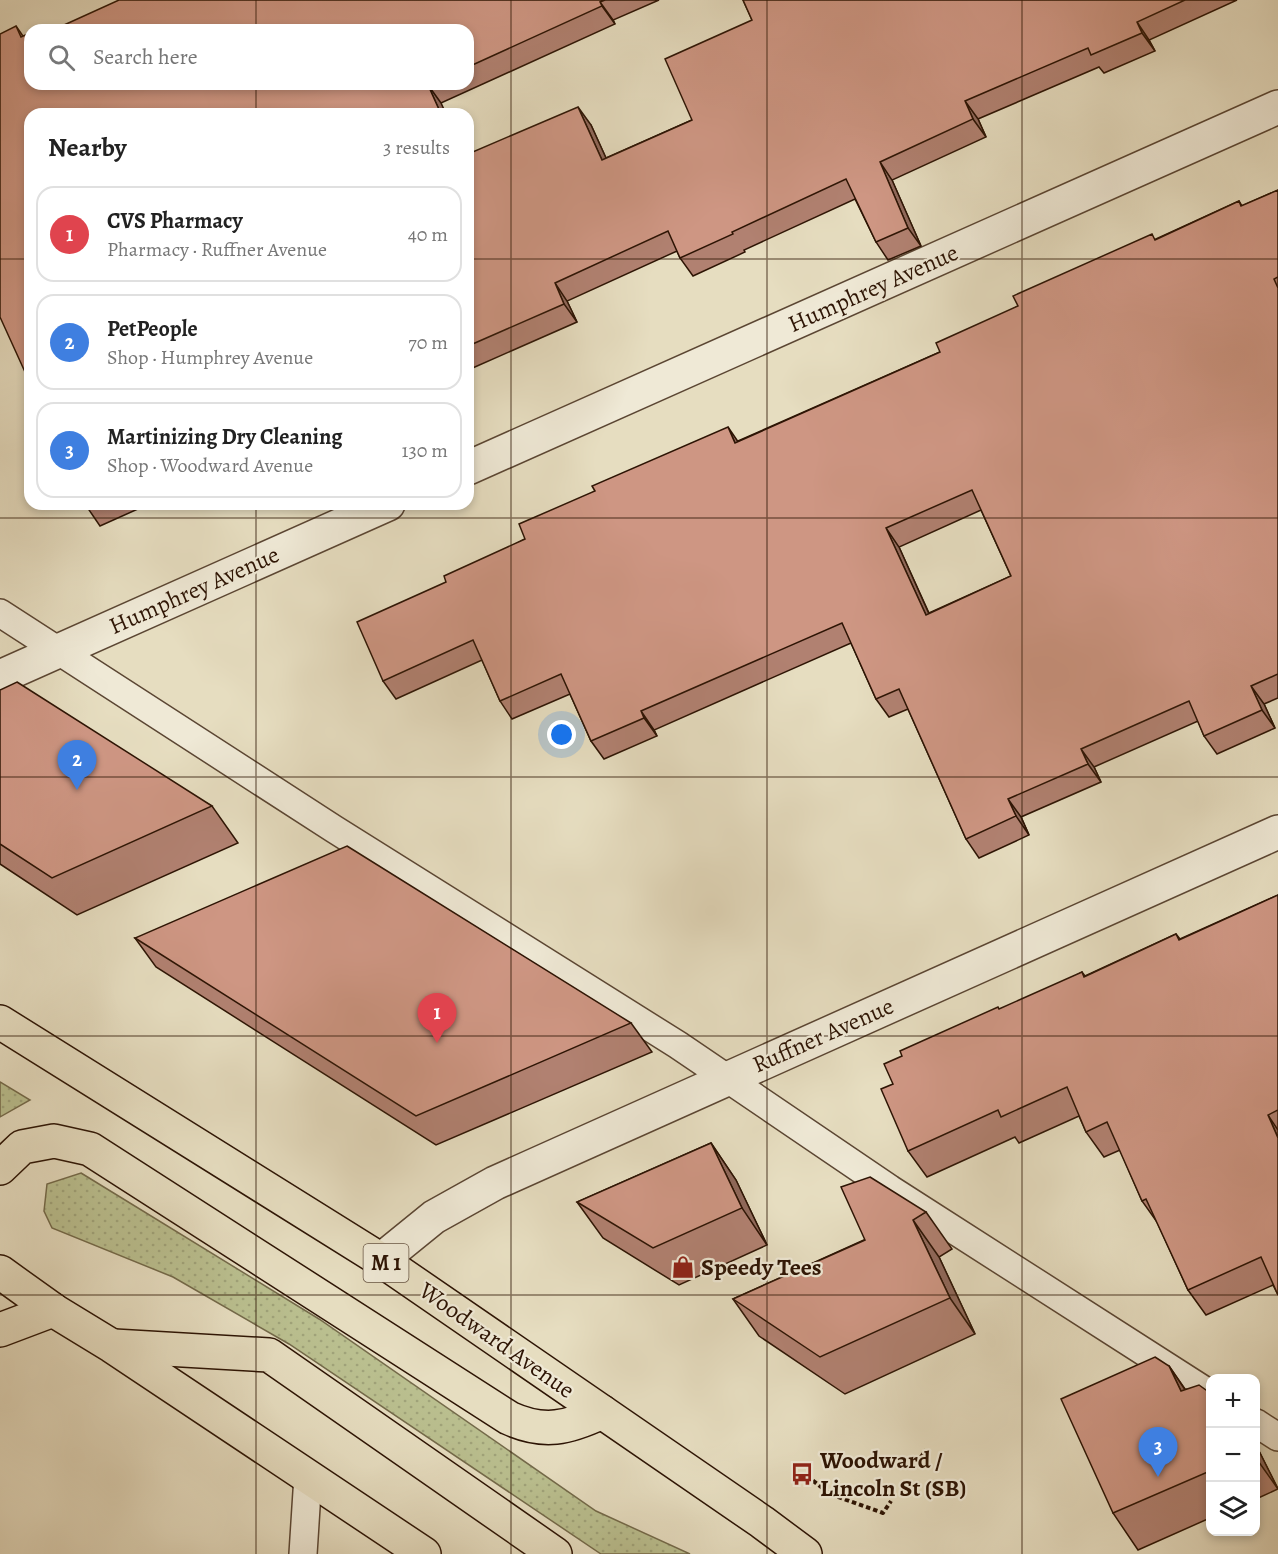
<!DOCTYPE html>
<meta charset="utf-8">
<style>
body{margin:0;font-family:Alegreya,serif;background:#f2f2f2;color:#222}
.controls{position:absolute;right:18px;bottom:18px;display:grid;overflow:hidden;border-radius:12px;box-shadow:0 3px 9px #0003}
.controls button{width:54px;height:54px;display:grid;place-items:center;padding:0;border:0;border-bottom:2px solid #e0e0e0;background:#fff;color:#222;font:30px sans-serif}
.you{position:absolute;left:562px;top:735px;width:21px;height:21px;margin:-15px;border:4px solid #fff;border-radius:50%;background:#1a73e8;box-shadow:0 0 0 9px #1a73e833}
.badge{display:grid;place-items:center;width:39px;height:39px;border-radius:50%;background:#8f2418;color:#fff;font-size:20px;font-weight:700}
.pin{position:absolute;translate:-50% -50px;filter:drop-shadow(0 2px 3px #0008)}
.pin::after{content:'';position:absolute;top:32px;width:21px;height:18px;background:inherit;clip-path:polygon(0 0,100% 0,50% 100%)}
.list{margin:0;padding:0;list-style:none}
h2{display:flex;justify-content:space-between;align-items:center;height:78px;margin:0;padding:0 24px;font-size:26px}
h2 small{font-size:20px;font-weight:400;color:#767676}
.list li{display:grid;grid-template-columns:39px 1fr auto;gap:18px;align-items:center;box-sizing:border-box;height:96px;margin:0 12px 12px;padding:0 12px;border:2px solid #e0e0e0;border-radius:18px}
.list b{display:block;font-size:22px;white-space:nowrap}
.list p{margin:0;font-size:20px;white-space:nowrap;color:#767676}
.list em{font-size:20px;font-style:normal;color:#767676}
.icon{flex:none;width:33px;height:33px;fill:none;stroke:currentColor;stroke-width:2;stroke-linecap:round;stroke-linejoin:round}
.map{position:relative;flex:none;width:1278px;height:1554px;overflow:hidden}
.search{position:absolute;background:#fff;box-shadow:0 3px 9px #0003;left:24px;top:24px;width:450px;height:66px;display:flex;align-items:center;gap:15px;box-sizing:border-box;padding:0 21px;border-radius:18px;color:#767676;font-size:22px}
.panel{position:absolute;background:#fff;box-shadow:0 3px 9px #0003;left:24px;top:108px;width:450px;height:402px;border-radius:18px}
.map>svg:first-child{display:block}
</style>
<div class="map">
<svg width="1278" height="1554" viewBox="0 0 1278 1554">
<defs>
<pattern id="grass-dots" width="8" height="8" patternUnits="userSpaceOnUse" patternTransform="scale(1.5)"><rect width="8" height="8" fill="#babf8f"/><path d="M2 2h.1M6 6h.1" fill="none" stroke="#a0a37a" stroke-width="1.8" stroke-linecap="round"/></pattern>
</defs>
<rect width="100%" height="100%" fill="#e6ddc0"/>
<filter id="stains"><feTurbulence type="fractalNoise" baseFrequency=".00333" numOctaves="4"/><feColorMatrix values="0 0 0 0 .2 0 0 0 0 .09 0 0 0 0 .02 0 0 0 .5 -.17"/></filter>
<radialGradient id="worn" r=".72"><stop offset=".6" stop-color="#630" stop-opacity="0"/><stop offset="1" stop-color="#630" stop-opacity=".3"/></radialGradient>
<g fill="url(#grass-dots)" stroke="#746a4a" stroke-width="1.5">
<path d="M0 1082 30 1100 0 1117Z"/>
<path d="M81 1173 319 1319 596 1511 690 1554H601L289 1344 173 1277 52 1228 44 1211 47 1184Z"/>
</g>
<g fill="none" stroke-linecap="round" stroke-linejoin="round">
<g stroke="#5b4633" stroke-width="30">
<g id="lane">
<path d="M0 613 334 829 678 1045 890 1189 1210 1394"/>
<path d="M1256 1423 1278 1437"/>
<path d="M303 1554 308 1476"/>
</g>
</g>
<g stroke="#5b4633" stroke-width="36">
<g id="street">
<path d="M468 468 1278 107"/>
<path d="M0 677 388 504"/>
<path d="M381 1260 434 1217 495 1183 1278 832"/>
</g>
</g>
<g stroke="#2d1404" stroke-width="36">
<g id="primary">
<path d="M0 1022 381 1260 762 1522 805 1554"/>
<path d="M0 1168 22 1147 54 1141 90 1149 509 1418C544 1434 568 1428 602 1412"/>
<path d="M0 1272 53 1310 112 1346 424 1554"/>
<path d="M0 1330 53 1310"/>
<path d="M114 1346 269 1355 555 1554"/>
</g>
</g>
<g stroke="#2d1404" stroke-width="4" stroke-dasharray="4.5 3" stroke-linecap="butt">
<path d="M921 1457 926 1450"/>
<path d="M807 1476 830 1494 883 1513 891 1501"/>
</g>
<use href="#lane" stroke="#efe9d6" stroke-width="27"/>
<use href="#street" stroke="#efe9d6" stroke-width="33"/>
<use href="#primary" stroke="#e6ddc0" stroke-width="33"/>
</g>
<g fill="#b18171" stroke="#2d1404" stroke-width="1.5" fill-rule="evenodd">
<path d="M119 0H659L613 20 615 24 441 103 30 114 16 26 23 36 30 84H468V30Z"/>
<path d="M743 0H1237L1149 40 1155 51 1104 73 1099 67 978 119 986 137 892 180 921 246 888 260 876 242 855 199 744 250 745 252 693 276 680 258 677 251 567 301 577 322 468 370V154L591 125 606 158 692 120 752 20Z"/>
<path d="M1278 190V698L1264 704 1275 728 1217 754 1204 736 1198 721 1094 767 1101 782 1021 817 1029 835 979 858 966 839 908 709 889 717 876 699 851 643 654 730 657 736 604 759 591 741 570 694 512 719 500 701 482 660 396 699 383 681 446 582 525 539 595 491 738 441 940 352 1018 306 1156 239 1239 201 1242 206ZM981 510 1011 576 929 613 899 547Z"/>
<path d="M85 504H149L100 526Z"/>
<path d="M0 690 212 806 238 843 77 915 0 864Z"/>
<path d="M1278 895V1295L1273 1285 1206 1315 1188 1290 1157 1222 1142 1201 1120 1150 1104 1157 1086 1132 1079 1116 1019 1143 1015 1137 927 1177 908 1151 893 1084 1082 972 1085 976 1176 934 1180 939Z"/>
<path d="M135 938 631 1023 652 1052 436 1145 156 967Z"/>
<path d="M711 1143 736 1180 767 1245 679 1285 603 1238 577 1202Z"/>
<path d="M926 1212 952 1249 939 1257 975 1334 845 1394 759 1336 733 1299Z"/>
<path d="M1169 1366 1185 1389 1210 1393V1518L1138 1550 1113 1513Z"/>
<path d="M1256 1445 1278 1489 1256 1499Z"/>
</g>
<g fill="#90695c" stroke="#2d1404" stroke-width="1.5">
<path d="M600 2 613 20 615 24 602 6Z"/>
<path d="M1137 22 1149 40 1155 51 1142 33Z"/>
<path d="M428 85 441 103 446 114H441Z"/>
<path d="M965 101 978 119 986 137 973 119Z"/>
<path d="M578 107 591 125 615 178 602 160Z"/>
<path d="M880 162 892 180 921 246 908 228Z"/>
<path d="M555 283 567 301 577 322 564 304Z"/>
<path d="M728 427 741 446 735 443Z"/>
<path d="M886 528 899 547 938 634 926 615Z"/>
<path d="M1251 686 1264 704 1275 728 1262 710Z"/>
<path d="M641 711 654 730 657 736 644 718Z"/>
<path d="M1081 749 1094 767 1101 782 1088 764Z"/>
<path d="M1008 799 1021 817 1029 835 1016 816Z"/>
<path d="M1268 1115 1278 1130V1138Z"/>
<path d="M711 1143 736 1180 767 1245 742 1208Z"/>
<path d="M913 1220 939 1257 975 1334 950 1298Z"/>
<path d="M1169 1366 1194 1403 1181 1391Z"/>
<path d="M1256 1445 1278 1489 1256 1458Z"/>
</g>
<g fill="#ce9683" stroke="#2d1404" stroke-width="1.5" fill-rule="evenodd">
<path d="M119 0H605L600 2 602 6 468 67V30H53Z"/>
<path d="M743 0H1185L1137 22 1142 33 1091 55 1088 48 965 101 973 119 880 162 908 228 876 242 846 179 732 232 733 234 680 258 668 231 555 283 564 304 468 346V154L578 107 602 160 692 120 665 59 752 20Z"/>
<path d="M16 26 21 37 30 33V84H431L428 85 441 114H30V383L0 317V34Z"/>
<path d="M1278 190V277L1274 279 1278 288V674L1251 686 1262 710 1204 736 1189 701 1081 749 1088 764 1008 799 1016 816 966 839 899 689 876 699 842 623 641 711 644 718 591 741 561 674 500 701 473 640 383 681 357 622 446 582 444 576 525 539 519 524 595 491 592 486 728 427 735 443 940 352 936 343 1018 306 1013 296 1152 234 1155 240 1239 201 1241 206ZM972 490 1011 576 926 615 886 528Z"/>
<path d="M85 504H97L87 508Z"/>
<path d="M17 682 212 806 52 878 0 844V690Z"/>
<path d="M347 846 631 1023 416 1116 135 938Z"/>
<path d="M1278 895V1110L1268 1115 1278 1138V1295L1261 1257 1188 1290 1146 1199 1142 1201 1107 1122 1086 1132 1067 1087 1001 1117 998 1110 908 1151 881 1089 893 1084 884 1064 902 1056 900 1051 998 1007 999 1009 1082 972 1084 977 1176 934 1179 940Z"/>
<path d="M711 1143 742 1208 653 1248 577 1202Z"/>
<path d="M870 1177 926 1212 913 1220 950 1298 820 1357 733 1299 865 1240 841 1187Z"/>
<path d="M1155 1357 1169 1366 1181 1391 1199 1385 1210 1393V1471L1113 1513 1061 1399Z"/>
</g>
<path fill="none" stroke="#2d1404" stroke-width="1.5" stroke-opacity="0.55" d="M256 0V30M511 0V1554M767 0V1554M1022 0V1554M256 84V114M0 259H30M468 259H1278M256 504V1554M0 518H1278M0 777H1278M0 1036H1278M0 1295H1278"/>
<defs>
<g id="shop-bare" transform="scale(1.8)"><path d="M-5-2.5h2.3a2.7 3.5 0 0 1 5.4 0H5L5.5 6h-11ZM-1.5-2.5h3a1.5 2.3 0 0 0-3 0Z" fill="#8f2418" stroke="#efe9d6" stroke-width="2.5" paint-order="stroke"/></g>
<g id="bus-bare" transform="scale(1.8)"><path d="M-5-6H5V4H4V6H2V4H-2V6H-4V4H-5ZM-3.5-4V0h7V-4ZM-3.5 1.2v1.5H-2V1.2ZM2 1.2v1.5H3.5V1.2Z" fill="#8f2418" stroke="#efe9d6" stroke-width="2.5" paint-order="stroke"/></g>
</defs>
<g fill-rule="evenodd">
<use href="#shop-bare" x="683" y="1267"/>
<use href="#bus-bare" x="802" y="1474"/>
</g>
<g text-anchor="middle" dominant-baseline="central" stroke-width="4.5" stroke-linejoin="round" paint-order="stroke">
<rect fill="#efe9d6" stroke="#675443" stroke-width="1.5" x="363.5" y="1244" width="45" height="38" rx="4.5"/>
<g font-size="22" font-weight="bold" fill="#2d1404">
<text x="386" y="1263">M 1</text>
</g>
<g font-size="24" fill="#2d1404" stroke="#efe9d6">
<text transform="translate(873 288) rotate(-24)">Humphrey Avenue</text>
<text transform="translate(194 590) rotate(-24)">Humphrey Avenue</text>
<text transform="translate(823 1035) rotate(-24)">Ruffner Avenue</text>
<text transform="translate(497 1340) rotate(35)">Woodward Avenue</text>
</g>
<g font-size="24" font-weight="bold" fill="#2d1404" stroke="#efe9d6" text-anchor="start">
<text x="701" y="1267">Speedy Tees</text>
<text x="820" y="1460">Woodward /<tspan x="820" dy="28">Lincoln St (SB)</tspan></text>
</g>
</g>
<rect width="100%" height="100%" filter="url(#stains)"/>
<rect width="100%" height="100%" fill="url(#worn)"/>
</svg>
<div class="controls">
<button>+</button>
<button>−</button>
<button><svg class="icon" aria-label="layers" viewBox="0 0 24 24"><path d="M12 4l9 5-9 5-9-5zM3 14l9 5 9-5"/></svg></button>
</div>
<div class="you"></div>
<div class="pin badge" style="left:437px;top:1043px;background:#e0444e">1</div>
<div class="pin badge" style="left:77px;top:790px;background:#3f7fe0">2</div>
<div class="pin badge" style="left:1158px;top:1477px;background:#3f7fe0">3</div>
<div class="search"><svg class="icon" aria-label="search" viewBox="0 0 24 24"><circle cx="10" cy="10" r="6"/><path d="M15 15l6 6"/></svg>Search here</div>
<section class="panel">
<h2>Nearby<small>3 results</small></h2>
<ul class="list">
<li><span class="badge" style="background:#e0444e">1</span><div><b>CVS Pharmacy</b><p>Pharmacy · Ruffner Avenue</p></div><em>40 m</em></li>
<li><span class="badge" style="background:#3f7fe0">2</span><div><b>PetPeople</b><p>Shop · Humphrey Avenue</p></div><em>70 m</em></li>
<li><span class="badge" style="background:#3f7fe0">3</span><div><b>Martinizing Dry Cleaning</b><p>Shop · Woodward Avenue</p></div><em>130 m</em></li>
</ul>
</section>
</div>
